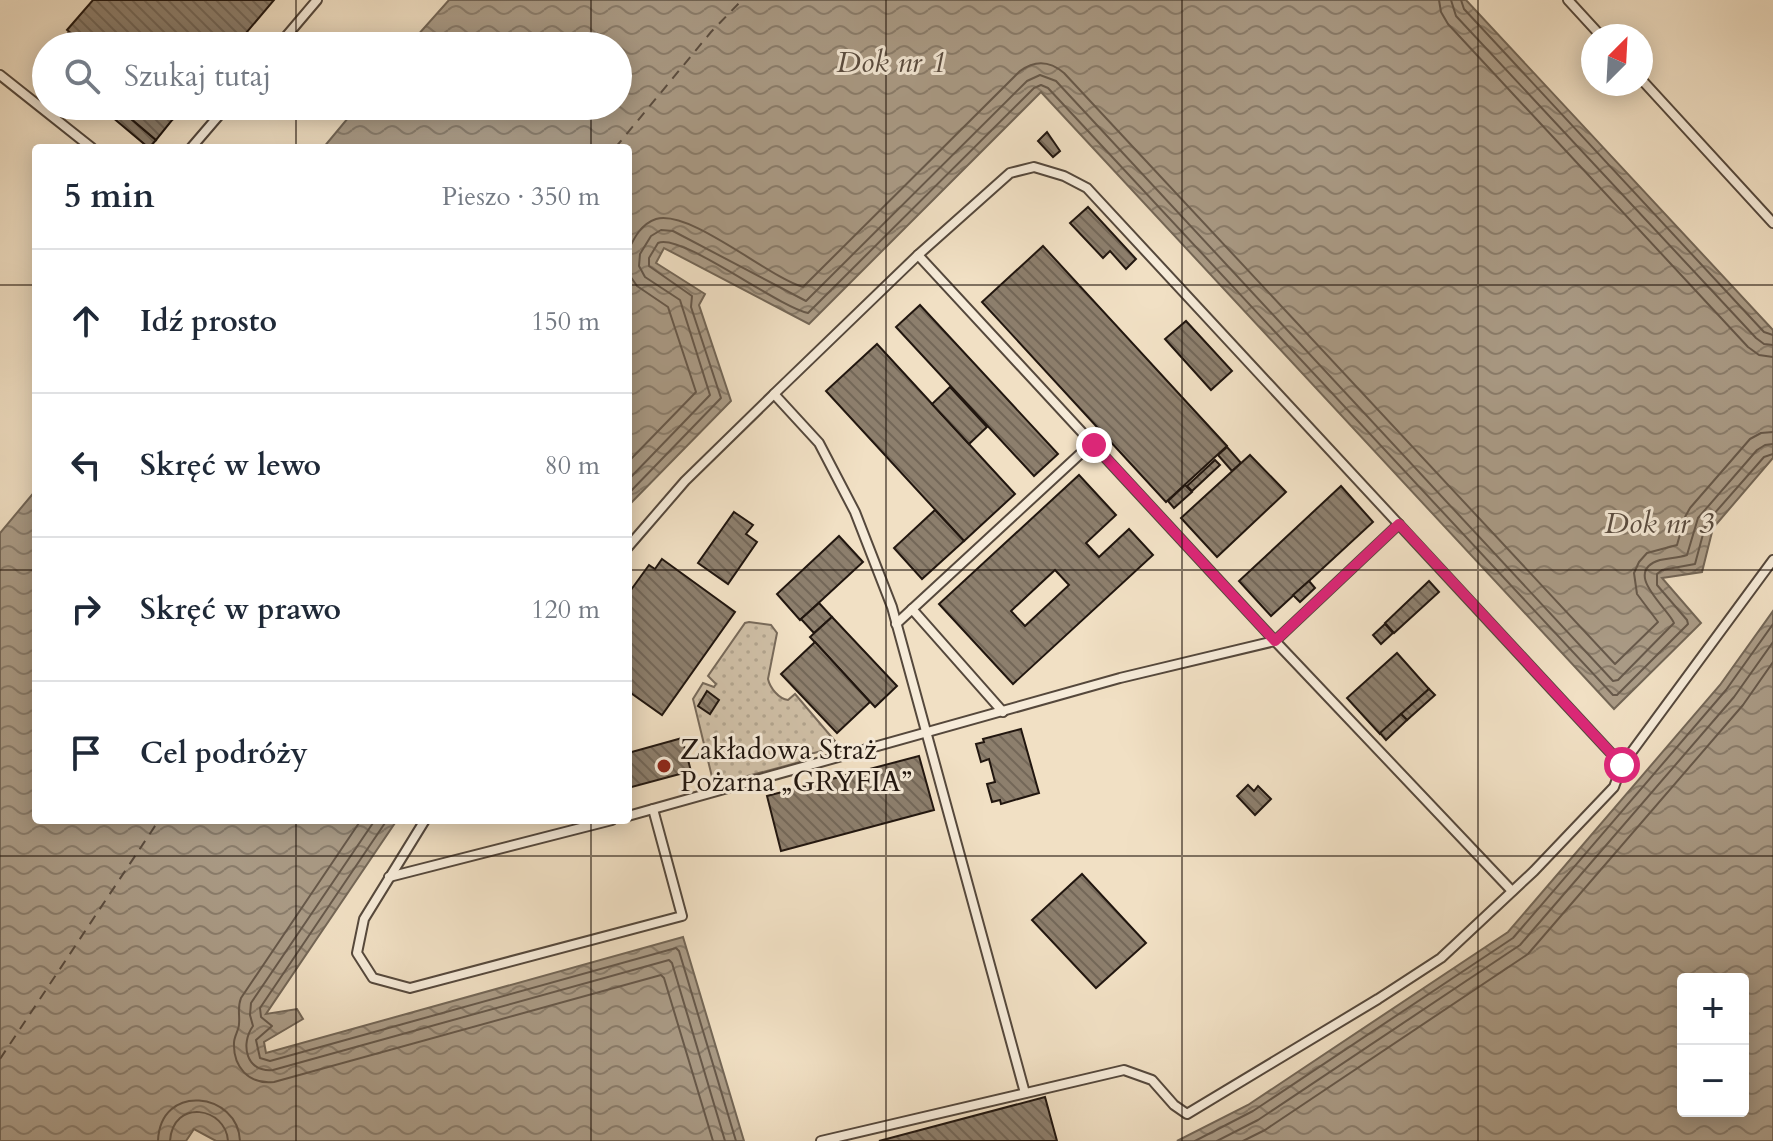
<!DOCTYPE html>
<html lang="pl">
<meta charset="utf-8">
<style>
body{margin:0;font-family:Cardo,serif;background:#f6f6f7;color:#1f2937}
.controls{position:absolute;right:24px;bottom:24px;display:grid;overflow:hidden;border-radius:8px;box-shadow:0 4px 20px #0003}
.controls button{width:72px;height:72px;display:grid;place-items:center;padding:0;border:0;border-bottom:2px solid #e0e1e3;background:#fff;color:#1f2937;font:40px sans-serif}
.compass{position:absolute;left:1581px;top:24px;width:72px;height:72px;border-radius:50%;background:#fff;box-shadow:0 4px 20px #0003;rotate:24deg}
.stop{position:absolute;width:24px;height:24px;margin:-18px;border:6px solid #db2777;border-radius:50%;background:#fff}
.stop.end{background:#db2777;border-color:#fff;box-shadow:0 2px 8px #0008}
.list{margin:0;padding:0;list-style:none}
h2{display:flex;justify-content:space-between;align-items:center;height:104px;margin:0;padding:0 32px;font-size:34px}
h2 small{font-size:26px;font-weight:400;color:#747a83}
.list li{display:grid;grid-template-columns:52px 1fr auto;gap:24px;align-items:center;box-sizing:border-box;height:144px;padding:0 32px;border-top:2px solid #e0e1e3}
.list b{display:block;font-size:30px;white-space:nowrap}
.list em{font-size:26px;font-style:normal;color:#747a83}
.icon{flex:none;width:44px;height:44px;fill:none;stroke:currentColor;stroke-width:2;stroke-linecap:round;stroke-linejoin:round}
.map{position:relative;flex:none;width:1773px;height:1141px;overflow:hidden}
.search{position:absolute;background:#fff;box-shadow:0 4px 20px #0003;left:32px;top:32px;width:600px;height:88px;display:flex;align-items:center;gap:20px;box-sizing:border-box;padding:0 28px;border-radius:44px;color:#747a83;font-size:30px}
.panel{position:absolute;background:#fff;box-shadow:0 4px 20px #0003;left:32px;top:144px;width:600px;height:680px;border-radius:8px}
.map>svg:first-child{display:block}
</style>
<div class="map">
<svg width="1773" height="1141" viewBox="0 0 1773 1141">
<defs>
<pattern id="grass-dots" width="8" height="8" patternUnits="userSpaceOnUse" patternTransform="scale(2)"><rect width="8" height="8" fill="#cebea5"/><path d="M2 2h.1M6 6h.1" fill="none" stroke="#b1a38d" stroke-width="1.8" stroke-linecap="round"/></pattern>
<pattern id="water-waves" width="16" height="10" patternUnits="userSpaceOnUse" patternTransform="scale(2)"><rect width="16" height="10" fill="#aa9b86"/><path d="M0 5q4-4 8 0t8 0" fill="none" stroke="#8a7d6c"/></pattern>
<pattern id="building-back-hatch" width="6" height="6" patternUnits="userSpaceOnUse" patternTransform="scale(2)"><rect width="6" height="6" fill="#8d7f6d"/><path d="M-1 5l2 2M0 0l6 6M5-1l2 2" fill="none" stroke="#736758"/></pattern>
</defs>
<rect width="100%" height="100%" fill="#f1e0c4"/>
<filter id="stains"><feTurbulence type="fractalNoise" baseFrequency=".0025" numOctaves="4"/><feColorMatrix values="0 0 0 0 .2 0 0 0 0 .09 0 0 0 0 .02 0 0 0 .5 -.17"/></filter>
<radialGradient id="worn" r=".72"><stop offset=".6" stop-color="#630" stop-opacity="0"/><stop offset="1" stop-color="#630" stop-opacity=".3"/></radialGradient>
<path fill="url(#grass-dots)" stroke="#786a5a" stroke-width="2" d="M749 622 771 625 777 633 768 679C770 688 779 699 788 700L795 694 835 741 833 748 799 757 800 762 718 784 713 781 693 699 703 683 714 687 716 684 708 676 745 623Z"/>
<g fill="url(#water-waves)" stroke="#736656" stroke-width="2" fill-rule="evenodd">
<path d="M449 0H1466L1773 330V458L1713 528 1702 572 1662 578 1701 623 1614 709 1041 92 809 324 664 248 656 263 705 294 699 305 731 401 628 506V148H323L358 106H618V46H408Z"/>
<path d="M36 490V820H397L266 1014 297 1009 303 1019 264 1042 266 1053 683 937 744 1141H216L194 1129 186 1141H0V533Z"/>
<path d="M1773 611V1141H1177L1248 1105 1508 932 1720 685ZM1683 979H1743V1111H1683Z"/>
</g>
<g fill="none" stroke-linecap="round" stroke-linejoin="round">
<g stroke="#66584a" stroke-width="2">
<path d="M1439 0 1441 12 1448 24 1748 347 1759 355 1773 357"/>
<path d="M1451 0 1456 16 1756 338 1764 344 1773 345"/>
<path d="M1461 0 1464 9 1764 332 1773 335"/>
<path d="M628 251C634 238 641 224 656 219 690 209 768 277 803 287L1020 71C1035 60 1050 61 1064 73L1615 664 1658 622 1637 594 1634 573 1639 562 1647 553 1677 545 1685 517 1690 508 1750 439 1761 433 1773 432"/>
<path d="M628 273 637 286 668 307 696 392 628 462"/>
<path d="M628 480 710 395 680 300 645 277 639 266 640 254 651 236 661 230 673 231 806 301 1027 81 1040 75 1056 81 1613 681 1618 680 1674 623C1668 608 1621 572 1660 560 1669 558 1678 558 1687 555L1698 518 1757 450 1765 445 1773 444"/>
<path d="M628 494 721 398 691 307 692 296 649 266V258L658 243C680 232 778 307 808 313L1034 88 1041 85 1048 88 1613 695H1617L1688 624 1687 620 1657 585V574L1662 570 1695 564 1706 523 1764 457 1773 454"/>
<path d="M361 820 241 998C237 1008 240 1015 239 1024 239 1030 234 1036 234 1043 233 1067 249 1085 274 1082L661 975 664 978 713 1141"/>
<path d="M375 820 251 1003 250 1015 253 1026C240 1044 246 1073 273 1070L669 960 672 963 725 1141"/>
<path d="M387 820 260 1008 261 1017 272 1026 256 1040 260 1058 270 1061 676 948 679 951 736 1141"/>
<path d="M158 1141C160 1082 238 1092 240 1141"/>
<path d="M170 1141C173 1098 226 1107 228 1141"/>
<path d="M1195 1141 1253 1111 1513 938 1726 690 1773 624"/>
<path d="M1217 1141 1258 1120 1520 945 1734 697 1773 642"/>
<path d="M1243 1141 1265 1130 1528 954 1743 705 1773 662"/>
</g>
<g stroke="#584b3f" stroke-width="2" stroke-dasharray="10 8" stroke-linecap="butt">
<path d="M615 148 711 32 742 0"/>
<path d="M0 1059 159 820"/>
</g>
</g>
<g fill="url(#building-back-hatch)" stroke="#21160f" stroke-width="2" fill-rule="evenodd">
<path d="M93 0H274L235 46H86L67 30Z"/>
<path d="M69 32 86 46H57Z"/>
<path d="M99 106H116L156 140 149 148Z"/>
<path d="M116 106H157L173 119 156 140Z"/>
<path d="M157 106H184L173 119Z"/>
<path d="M1047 132 1060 151 1053 157 1038 141Z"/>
<path d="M1088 207 1136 259 1126 269 1110 251 1103 258 1070 223Z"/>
<path d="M1043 246 1227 446 1166 502 982 302Z"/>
<path d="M920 305 1058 454 1034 476 896 327Z"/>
<path d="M1186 321 1232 371 1211 390 1165 339Z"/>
<path d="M877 344 1015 494 964 541 826 391Z"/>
<path d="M950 387 987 427 969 444 932 404Z"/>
<path d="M1227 447 1241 463 1232 471 1218 455Z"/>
<path d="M1250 455 1286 492 1217 557 1181 518Z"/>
<path d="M1215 460 1220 465 1192 491 1187 486Z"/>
<path d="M1079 475 1116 515 1086 543 1099 557 1129 529 1153 555 1013 684 939 604ZM1055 570 1069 585 1025 626 1011 611Z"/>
<path d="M1185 485 1192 492 1174 508 1168 501Z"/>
<path d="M1341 486 1373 522 1271 616 1239 581Z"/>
<path d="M935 510 964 541 922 579 894 548Z"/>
<path d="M734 512 753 525 746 534 757 542 728 584 698 563Z"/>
<path d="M839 536 863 562 800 620 777 594Z"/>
<path d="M662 559 735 612 662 715 628 691V594L649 565 655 569Z"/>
<path d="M1309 581 1315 588 1300 602 1293 595Z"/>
<path d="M1429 581 1439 592 1394 633 1385 623Z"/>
<path d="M819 603 832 617 814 633 801 619Z"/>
<path d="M832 617 897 686 875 707 810 637Z"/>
<path d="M1385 624 1393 633 1381 644 1373 635Z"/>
<path d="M815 642 870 702 837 733 781 674Z"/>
<path d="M1397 653 1429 689 1380 734 1347 698Z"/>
<path d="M1429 689 1435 695 1407 720 1401 714Z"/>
<path d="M707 691 719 700 710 714 698 706Z"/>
<path d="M1401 714 1407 720 1386 740 1380 733Z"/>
<path d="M1021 729 1039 793 1001 804 1000 800 992 802 987 784 995 782 989 759 981 762 976 744 984 742 983 739Z"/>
<path d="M682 738 691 771 628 788V753Z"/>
<path d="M919 756 934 810 781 851 767 796Z"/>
<path d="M1248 785 1254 791 1258 786 1271 799 1255 815 1237 796Z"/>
<path d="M1082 874 1146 943 1096 988 1032 920Z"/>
<path d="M1045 1097 1057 1141H879Z"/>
</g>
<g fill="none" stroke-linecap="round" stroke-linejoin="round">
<g stroke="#55483c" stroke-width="12">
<g id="lane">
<path d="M1568 0 1601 36"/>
<path d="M278 46 317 0"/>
<path d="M0 75 92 148"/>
<path d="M1641 79 1773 223"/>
<path d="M191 148 227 106"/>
<path d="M774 394 918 255 1010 173 1034 167 1064 176 1087 188 1622 765"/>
<path d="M1399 524 1275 641 1512 891"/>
<path d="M628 547 685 481 774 394 819 443 855 512 892 607 1025 1093"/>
<path d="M912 609 1003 712"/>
<path d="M896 624 1092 443"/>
<path d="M628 816 1120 678 1275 641 918 255"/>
<path d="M425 820 364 919 357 953 373 978 410 988 682 916 653 809"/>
<path d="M389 877 612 820"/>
<path d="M821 1141 1124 1070 1152 1080 1174 1105 1187 1114 1378 999 1441 958 1534 871 1614 787 1622 765 1773 560"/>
</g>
</g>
<use href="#lane" stroke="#f6ebd9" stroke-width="8"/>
</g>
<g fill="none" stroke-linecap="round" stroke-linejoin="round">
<path stroke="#db2777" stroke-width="10" d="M1094 445 1275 641 1399 524 1622 765"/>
</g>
<path fill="none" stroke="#21160f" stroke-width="2" stroke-opacity="0.55" d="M296 0V46M591 0V46M886 0V1141M1182 0V1141M1478 0V1141M296 106V148M591 106V148M0 285H36M628 285H1773M0 570H36M628 570H1773M296 820V1141M591 820V1141M0 856H1773"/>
<circle fill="#8f2418" stroke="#f6ebd9" stroke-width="3" cx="664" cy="766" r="8"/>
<g text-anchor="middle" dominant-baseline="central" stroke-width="6" stroke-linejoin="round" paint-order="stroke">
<g font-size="28" fill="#21160f" stroke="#f6ebd9" text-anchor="start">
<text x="680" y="750">Zakładowa Straż<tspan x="680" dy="32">Pożarna „GRYFIA”</tspan></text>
</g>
<g font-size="30" font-style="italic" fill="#584b3f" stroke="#f6ebd9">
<text x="891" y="62">Dok nr 1</text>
<text x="1659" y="523">Dok nr 3</text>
</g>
</g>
<rect width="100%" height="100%" filter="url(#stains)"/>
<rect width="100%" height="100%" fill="url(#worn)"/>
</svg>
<div class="controls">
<button>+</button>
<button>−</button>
</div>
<svg class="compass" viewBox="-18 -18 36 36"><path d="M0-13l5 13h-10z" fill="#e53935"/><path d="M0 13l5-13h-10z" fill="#747a83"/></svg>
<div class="stop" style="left:1622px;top:765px"></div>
<div class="stop end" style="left:1094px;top:445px"></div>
<div class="search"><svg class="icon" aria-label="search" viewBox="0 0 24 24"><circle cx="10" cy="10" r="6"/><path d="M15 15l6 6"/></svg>Szukaj tutaj</div>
<section class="panel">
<h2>5 min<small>Pieszo · 350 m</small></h2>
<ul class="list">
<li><svg class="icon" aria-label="ahead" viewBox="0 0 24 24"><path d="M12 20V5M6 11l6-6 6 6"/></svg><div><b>Idź prosto</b></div><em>150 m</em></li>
<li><svg class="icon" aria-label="left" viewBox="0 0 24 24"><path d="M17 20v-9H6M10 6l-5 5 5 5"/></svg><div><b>Skręć w lewo</b></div><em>80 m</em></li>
<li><svg class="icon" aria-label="right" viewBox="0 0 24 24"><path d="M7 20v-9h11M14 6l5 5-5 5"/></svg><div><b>Skręć w prawo</b></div><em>120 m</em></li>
<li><svg class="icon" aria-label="arrive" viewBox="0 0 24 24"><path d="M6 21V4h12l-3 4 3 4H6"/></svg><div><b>Cel podróży</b></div></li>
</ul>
</section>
</div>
